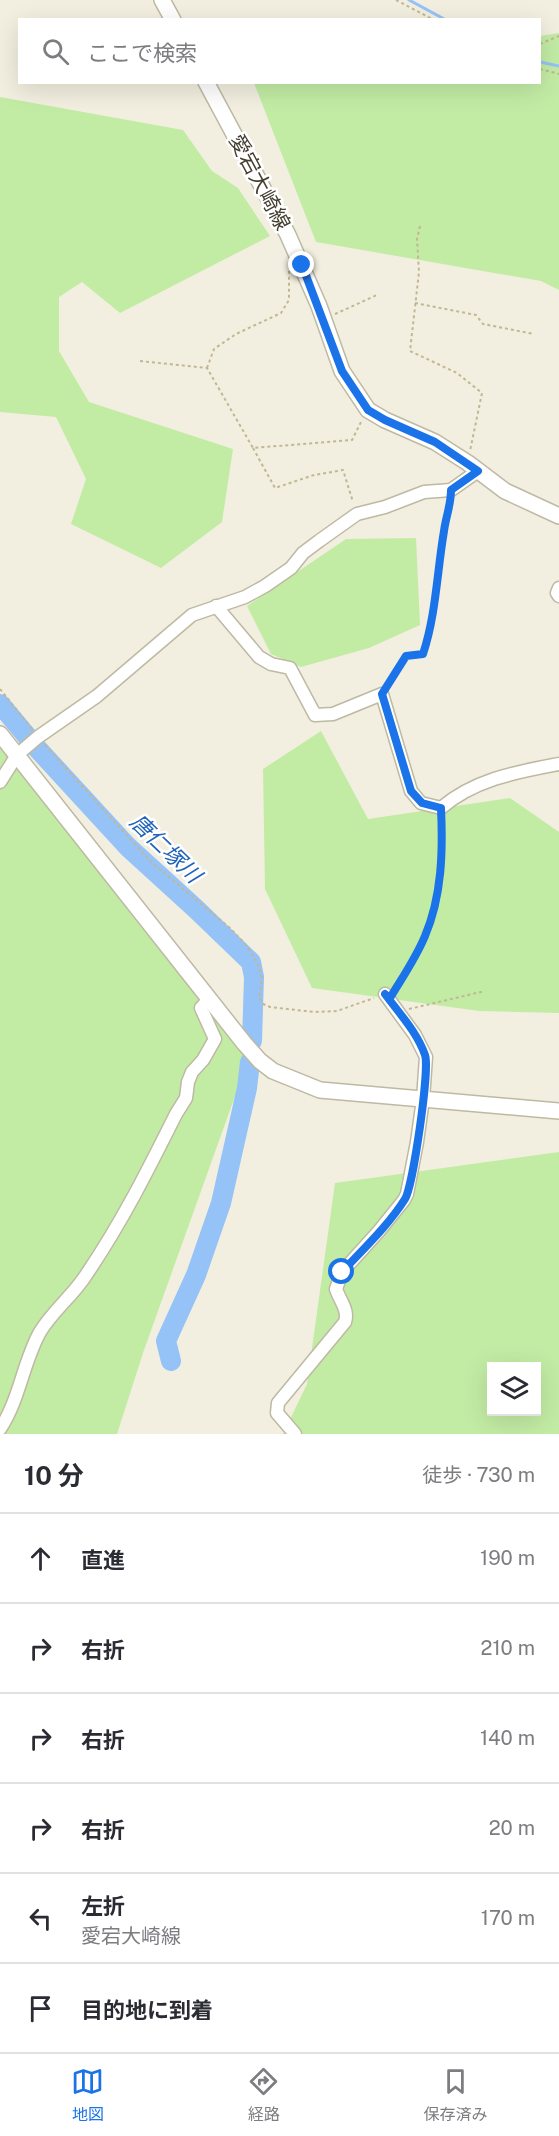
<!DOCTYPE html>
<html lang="ja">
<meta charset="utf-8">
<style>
body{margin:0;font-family:"Public Sans","Noto Sans JP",sans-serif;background:#f7f7f7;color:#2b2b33}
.controls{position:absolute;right:18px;bottom:18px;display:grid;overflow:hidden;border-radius:0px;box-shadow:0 6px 24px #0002}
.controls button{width:54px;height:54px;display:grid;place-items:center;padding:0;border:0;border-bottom:2px solid #e1e1e2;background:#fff;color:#2b2b33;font:30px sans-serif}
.stop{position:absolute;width:18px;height:18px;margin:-14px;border:4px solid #1a73e8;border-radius:50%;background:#fff}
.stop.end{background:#1a73e8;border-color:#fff;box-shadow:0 2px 6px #0008}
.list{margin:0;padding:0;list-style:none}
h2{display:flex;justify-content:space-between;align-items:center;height:78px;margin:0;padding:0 24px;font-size:26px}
h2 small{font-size:20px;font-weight:400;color:#7c7c81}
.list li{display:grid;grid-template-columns:39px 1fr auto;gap:18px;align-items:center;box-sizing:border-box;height:90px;padding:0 24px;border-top:2px solid #e1e1e2}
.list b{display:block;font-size:22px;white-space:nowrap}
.list p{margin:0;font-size:20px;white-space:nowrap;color:#7c7c81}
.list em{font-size:20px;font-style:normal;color:#7c7c81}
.icon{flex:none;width:33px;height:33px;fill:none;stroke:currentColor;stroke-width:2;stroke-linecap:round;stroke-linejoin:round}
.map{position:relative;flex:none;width:559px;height:1434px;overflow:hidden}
.search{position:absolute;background:#fff;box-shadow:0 6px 24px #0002;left:18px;right:18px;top:18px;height:66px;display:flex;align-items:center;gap:15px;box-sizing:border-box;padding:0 21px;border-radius:0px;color:#7c7c81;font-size:22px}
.sheet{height:618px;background:#fff}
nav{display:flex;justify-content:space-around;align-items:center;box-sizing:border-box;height:84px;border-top:2px solid #e1e1e2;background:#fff;font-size:16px;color:#7c7c81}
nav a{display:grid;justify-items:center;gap:3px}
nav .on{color:#1a73e8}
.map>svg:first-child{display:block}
</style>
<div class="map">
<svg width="559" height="1434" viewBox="0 0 559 1434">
<rect width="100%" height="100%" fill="#f2efe0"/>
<g fill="#c2eca4" fill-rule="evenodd">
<path d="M559 33V290L541 281 316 242 254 83 540 82V36Z"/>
<path d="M0 97 183 130 212 171 238 188 270 236 120 313 82 282 59 297V351L89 402 233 449 222 522 161 568 71 524 86 479 56 417 0 412Z"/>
<path d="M416 538 420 625 369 648 301 667 271 654 247 606 346 539Z"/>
<path d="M321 731 368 819 510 798 559 832V1013L479 1011 312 988 265 889 263 769Z"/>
<path d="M0 745 138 923 248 1060 144 1350 117 1434H0Z"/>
<path d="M559 1152V1434H283L307 1384 335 1183ZM492 1366H536V1412H492Z"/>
</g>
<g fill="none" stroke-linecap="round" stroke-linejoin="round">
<g stroke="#95c2f7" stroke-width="3">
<path d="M409 0 446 20"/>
<path d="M540 62 559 66"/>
</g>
<g stroke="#95c2f7" stroke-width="20">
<path d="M0 704 36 747 128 847 196 909 251 962 254 977 252 1041"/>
<path d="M171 1361 166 1341 196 1275 221 1203 247 1088 250 1062"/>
</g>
<g stroke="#beb9a3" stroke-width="15">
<g id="minor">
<path d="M559 588 557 593 559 596"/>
<path d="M216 606 259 657 271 664 290 668 315 715 333 714 382 694 411 791 421 803 441 808C475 779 517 772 559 764"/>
<path d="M0 782 17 755 38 737 97 696 192 615 245 597 265 586 291 568 303 553 319 541 357 514 385 507 424 492 451 490 478 471"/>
<path d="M0 1429C20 1399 23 1362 40 1332 52 1312 71 1297 84 1278 121 1224 147 1172 176 1114L186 1098 188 1082 192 1072 203 1060 215 1039 201 1008 209 999"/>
<path d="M295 1434 277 1413 278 1403 345 1322C349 1310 340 1301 336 1289L342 1272 379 1231 404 1200 407 1194 417 1142 423 1099 426 1057 415 1035 385 994"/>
</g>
</g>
<g stroke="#beb9a3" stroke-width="18">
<g id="tertiary">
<path d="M162 0 173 20"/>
<path d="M206 82 288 235 319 306 342 371 368 410 385 420 435 442 468 463 505 491 559 516"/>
<path d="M0 734 244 1043 260 1061 273 1071 320 1090 559 1111"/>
</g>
</g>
<g stroke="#c2b792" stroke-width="2" stroke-dasharray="3 3" stroke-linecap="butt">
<path d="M396 0 434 20"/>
<path d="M540 44 559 36"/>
<path d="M540 69 559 74"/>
<path d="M420 226 417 239 419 272 410 351 457 373 482 393 470 451"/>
<path d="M415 303 476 315 483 324 534 334"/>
<path d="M335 314 377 295"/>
<path d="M140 361 207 368 253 448 352 440 361 422"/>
<path d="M207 368 214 349 236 334 281 313 289 300V271"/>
<path d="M253 448 275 488 314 475 343 470 353 502"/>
<path d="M388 685 406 656 423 654 429 636 444 528 451 502"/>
<path d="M0 689 32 729"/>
<path d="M45 745 151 862 230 928 247 946 259 967 262 979 259 997 263 1004 270 1007 314 1012 337 1011 374 998"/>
<path d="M395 990C405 973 416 956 424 938 440 901 443 859 442 820"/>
<path d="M409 1009 485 991"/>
</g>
<use href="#minor" stroke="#fff" stroke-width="12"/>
<use href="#tertiary" stroke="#fff" stroke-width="15"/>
</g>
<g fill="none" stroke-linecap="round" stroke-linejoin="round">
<path stroke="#1a73e8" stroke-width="8" d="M302 265 342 371 368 410 385 420 435 442 478 471 451 490C451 505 446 516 444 531 437 572 436 615 423 654L406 656 382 694 411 791 422 803 441 808C443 851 442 896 425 936 416 958 402 978 390 998L385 994C399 1013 417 1032 425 1055 430 1069 413 1186 405 1199 388 1226 363 1249 342 1272"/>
</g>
<g text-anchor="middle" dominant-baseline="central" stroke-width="5" stroke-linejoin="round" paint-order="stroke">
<g font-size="21" fill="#443f31" stroke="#fff">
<text transform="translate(260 182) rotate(62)">愛宕大崎線</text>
</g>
<g font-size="22" font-style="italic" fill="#2164b9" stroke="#fff">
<text transform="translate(166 848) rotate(44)">唐仁塚川</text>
</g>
</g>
</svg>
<div class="controls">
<button><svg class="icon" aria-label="layers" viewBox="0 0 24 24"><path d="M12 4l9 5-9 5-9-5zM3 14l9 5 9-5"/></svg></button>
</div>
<div class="stop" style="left:342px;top:1272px"></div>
<div class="stop end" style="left:302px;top:265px"></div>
<div class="search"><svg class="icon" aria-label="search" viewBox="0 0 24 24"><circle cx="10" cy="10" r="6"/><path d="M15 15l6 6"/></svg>ここで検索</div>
</div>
<section class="sheet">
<h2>10 分<small>徒歩 · 730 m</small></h2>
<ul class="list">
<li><svg class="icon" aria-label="ahead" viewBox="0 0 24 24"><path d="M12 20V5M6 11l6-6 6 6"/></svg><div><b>直進</b></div><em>190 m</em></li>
<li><svg class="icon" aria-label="right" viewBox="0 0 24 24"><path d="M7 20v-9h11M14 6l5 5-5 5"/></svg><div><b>右折</b></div><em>210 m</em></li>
<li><svg class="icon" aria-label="right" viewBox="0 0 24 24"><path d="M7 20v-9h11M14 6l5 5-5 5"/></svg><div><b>右折</b></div><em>140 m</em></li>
<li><svg class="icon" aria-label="right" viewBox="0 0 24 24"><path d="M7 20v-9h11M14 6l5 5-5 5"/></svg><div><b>右折</b></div><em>20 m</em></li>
<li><svg class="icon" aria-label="left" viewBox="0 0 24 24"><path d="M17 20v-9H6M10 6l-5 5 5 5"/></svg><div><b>左折</b><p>愛宕大崎線</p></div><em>170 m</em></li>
<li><svg class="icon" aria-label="arrive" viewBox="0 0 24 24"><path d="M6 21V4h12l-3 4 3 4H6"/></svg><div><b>目的地に到着</b></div></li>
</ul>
</section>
<nav>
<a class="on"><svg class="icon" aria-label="map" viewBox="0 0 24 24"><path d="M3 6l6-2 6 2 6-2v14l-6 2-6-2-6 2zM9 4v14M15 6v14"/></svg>地図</a>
<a><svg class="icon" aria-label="directions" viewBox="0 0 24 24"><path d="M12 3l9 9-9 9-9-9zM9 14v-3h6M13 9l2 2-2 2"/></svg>経路</a>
<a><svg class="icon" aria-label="saved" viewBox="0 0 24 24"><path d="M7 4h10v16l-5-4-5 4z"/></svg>保存済み</a>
</nav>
